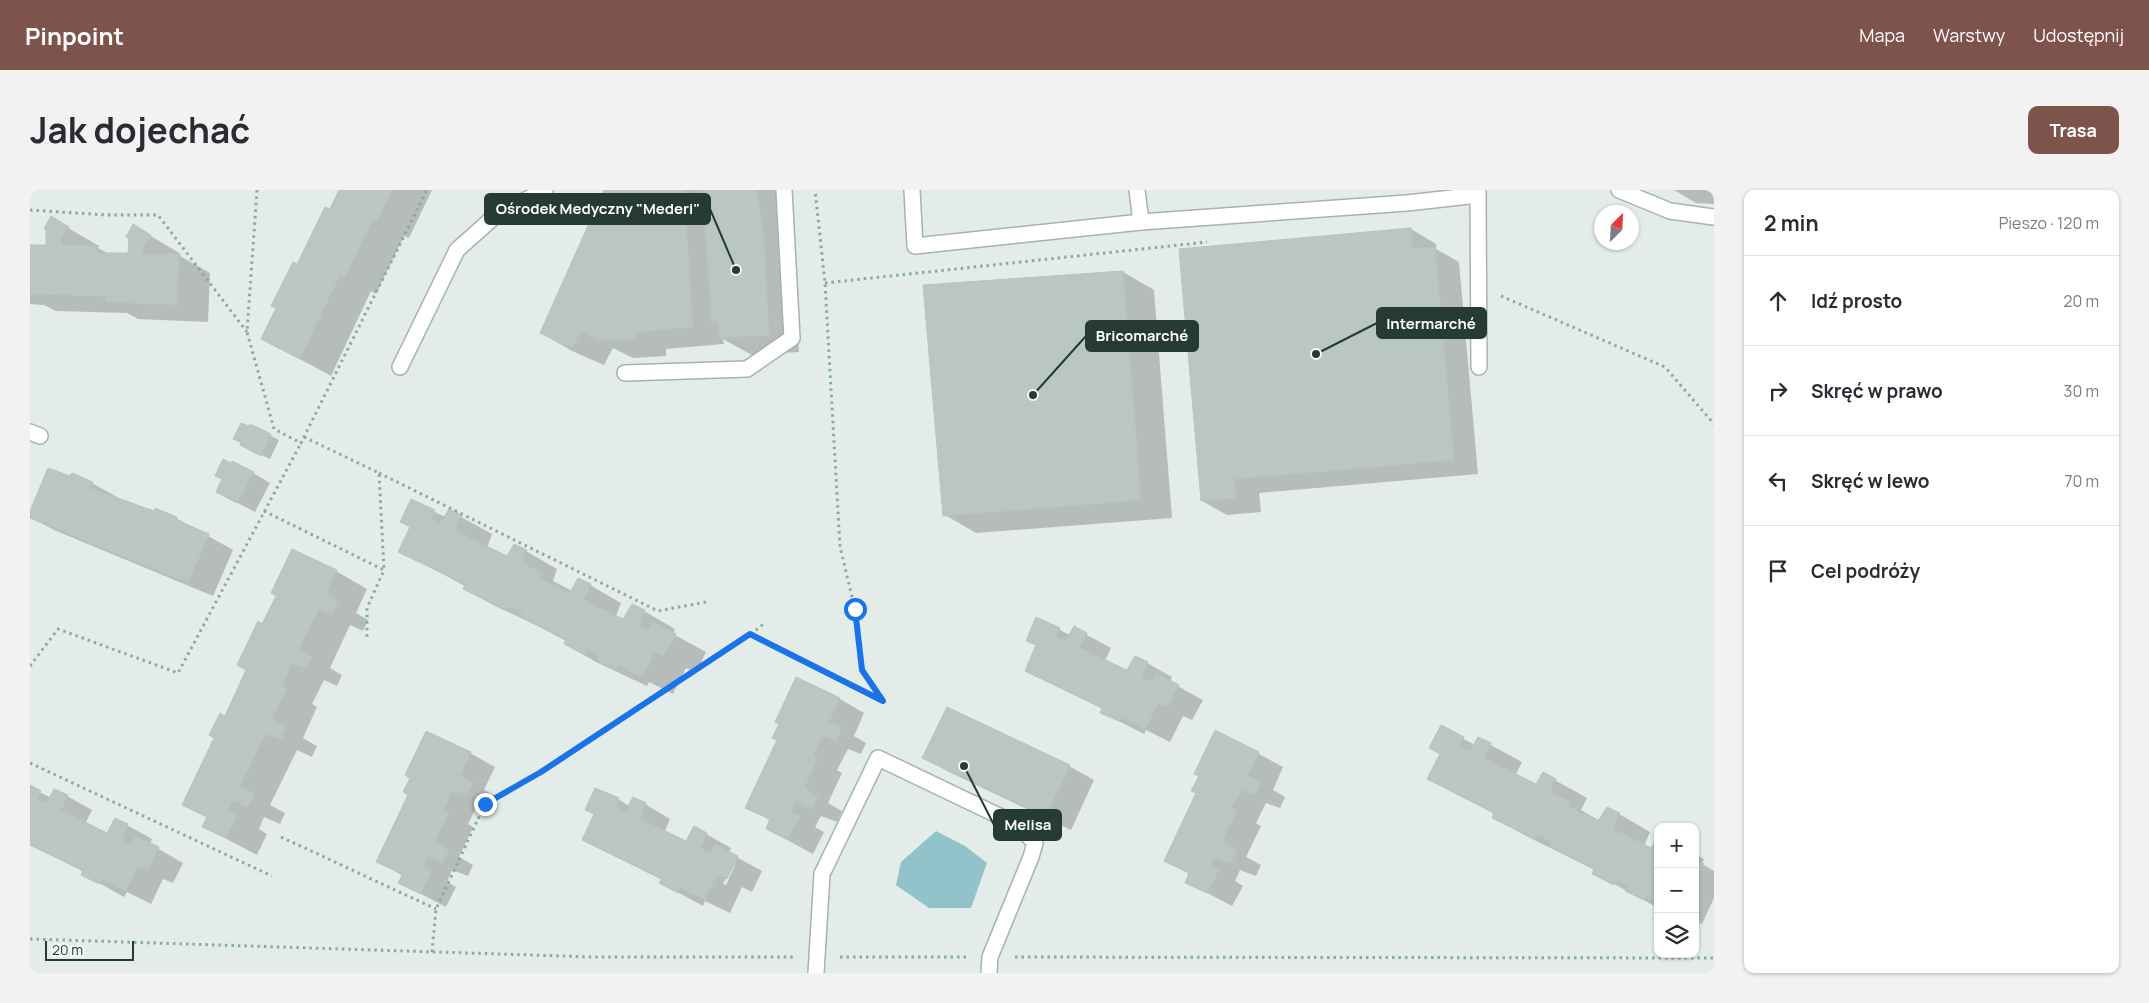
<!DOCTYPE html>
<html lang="pl">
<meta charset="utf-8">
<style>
body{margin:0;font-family:Manrope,sans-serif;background:#f2f2f3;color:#2b2b33}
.controls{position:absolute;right:15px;bottom:15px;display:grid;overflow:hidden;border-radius:10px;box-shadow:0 1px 4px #0004}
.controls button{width:45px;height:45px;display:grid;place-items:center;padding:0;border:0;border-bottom:1px solid #e1e1e2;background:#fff;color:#2b2b33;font:25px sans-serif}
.compass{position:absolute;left:1564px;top:15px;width:45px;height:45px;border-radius:50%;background:#fff;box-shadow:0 1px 4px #0004;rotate:24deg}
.scale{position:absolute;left:15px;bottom:12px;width:89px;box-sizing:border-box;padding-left:5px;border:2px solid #253b34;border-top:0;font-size:14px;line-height:18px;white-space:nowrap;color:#253b34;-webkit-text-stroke:4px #f4f8f6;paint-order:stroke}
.stop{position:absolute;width:15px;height:15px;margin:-11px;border:4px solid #1a73e8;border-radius:50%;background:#fff}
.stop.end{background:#1a73e8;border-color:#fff;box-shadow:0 1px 5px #0008}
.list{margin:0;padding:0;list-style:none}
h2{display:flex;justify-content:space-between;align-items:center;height:65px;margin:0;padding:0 20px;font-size:21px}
h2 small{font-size:16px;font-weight:400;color:#7c7c81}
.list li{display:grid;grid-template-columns:32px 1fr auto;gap:15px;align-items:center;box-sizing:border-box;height:90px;padding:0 20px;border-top:1px solid #e1e1e2}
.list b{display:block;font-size:19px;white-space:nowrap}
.list em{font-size:16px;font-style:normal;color:#7c7c81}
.icon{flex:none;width:28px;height:28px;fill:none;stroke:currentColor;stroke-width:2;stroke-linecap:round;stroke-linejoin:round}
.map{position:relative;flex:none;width:1684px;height:783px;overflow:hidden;border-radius:10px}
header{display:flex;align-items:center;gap:30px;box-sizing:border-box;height:70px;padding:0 25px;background:#7e534c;color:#fff}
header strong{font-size:24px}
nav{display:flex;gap:28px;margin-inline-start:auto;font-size:18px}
.intro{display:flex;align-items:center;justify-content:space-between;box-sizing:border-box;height:120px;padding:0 30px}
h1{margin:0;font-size:35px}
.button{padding:12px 22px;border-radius:10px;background:#7e534c;color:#fff;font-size:18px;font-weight:700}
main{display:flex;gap:30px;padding:0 30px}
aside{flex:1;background:#fff;border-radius:10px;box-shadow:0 1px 4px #0004}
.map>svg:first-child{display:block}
</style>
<header>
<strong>Pinpoint</strong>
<nav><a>Mapa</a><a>Warstwy</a><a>Udostępnij</a></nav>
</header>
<div class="intro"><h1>Jak dojechać</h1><a class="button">Trasa</a></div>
<main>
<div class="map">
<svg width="1684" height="783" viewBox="0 0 1684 783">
<rect width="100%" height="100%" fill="#e3ece8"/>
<path fill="#92c3ca" d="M906 641 935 656 957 673 941 718H899L866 695 871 672Z"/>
<g fill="#0003" fill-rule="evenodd">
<path d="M310 0H402L379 48 374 46 346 104 341 101 301 186 233 149 268 76Z"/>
<path d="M575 0H751L765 71 769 162 722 165 693 149 694 154 636 159V166L603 168 583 158 574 175 542 161 511 143Z"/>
<path d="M1644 0H1684V14L1666 13Z"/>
<path d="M21 28 69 56 68 58 79 64 99 65 104 36 151 64 150 66 180 83 178 132 108 129 97 123 26 121 14 115 0 114V56H17Z"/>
<path d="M1381 39 1406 54V59L1429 72 1448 284 1229 303 1231 322 1197 325 1172 311Z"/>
<path d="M1093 82 1124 100 1142 328 946 343 915 325Z"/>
<path d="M221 236 249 250 240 269 219 259 205 249Z"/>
<path d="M223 283 240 293 225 322 204 311Z"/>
<path d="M41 288 62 293 87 307 86 309 146 328 203 360 183 406 24 340 0 327V324Z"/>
<path d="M382 311 415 327H431L462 344 457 358 478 368 496 361 527 379 523 391 542 401 548 390 560 395 591 413 586 426 594 430 614 421 645 439 643 444 676 462 666 483 656 478 643 504 619 492 617 496 566 472 535 454 536 451 508 436 465 416 434 399 435 396 370 361 382 337Z"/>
<path d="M306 381 337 399 326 423 338 430 333 441 320 435 300 478 312 485 307 496 294 490 282 514 287 517 273 548 287 556 282 567 267 560 240 615 255 623 250 634 234 627 229 639 237 644 227 665 174 637 178 628 154 614 218 480 233 435Z"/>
<path d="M1007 429 1040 445 1044 438 1081 458 1075 471 1097 482 1117 473 1142 487 1140 492 1173 510 1162 530 1153 526 1140 552 1116 540 1114 544 1071 522 1073 519 996 480 1007 456Z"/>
<path d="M766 489 810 509 834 523 824 546 836 553 831 564 818 559 807 580 812 583 798 613 812 621 807 632 791 626 785 637 794 642 783 664 737 639 741 631 717 617 748 550Z"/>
<path d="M1411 537 1445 555 1448 548 1492 572 1485 586 1506 596 1514 584 1557 608 1551 620 1570 631 1589 624 1620 642 1614 656 1622 660 1628 650V718L1564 683 1565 680 1494 645 1463 627 1465 624 1399 589 1411 564Z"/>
<path d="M1186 541 1253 577 1243 600 1255 607 1250 618 1236 613 1226 633 1231 636 1216 667 1231 675 1226 686 1210 680 1205 691 1213 696 1202 716 1156 692 1160 684 1136 670 1168 603 1170 586Z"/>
<path d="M440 563 465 577 454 600 467 607 461 618 448 614 438 634 443 637 429 667 443 675 438 686 422 680 417 692 426 697 416 717 370 693 373 686 348 671Z"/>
<path d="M894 568 1039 576 1064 590 1041 640 919 582Z"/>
<path d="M0 597 21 608 37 606 62 620 55 634 77 645 86 629 122 649 120 654 153 673 143 693 133 689 121 714 97 702 94 707 53 684 54 682 0 655Z"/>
<path d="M588 609 599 616 615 614 640 629 635 641 656 653 676 644 701 658 699 663 732 681 722 702 712 697 700 723 675 711 673 716 631 693 632 690 553 650 565 625 556 620ZM702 675H705L696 695 693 694Z"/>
<path d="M1665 664 1674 669 1672 674 1684 681V708L1672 734 1665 731Z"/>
</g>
<g fill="#b9c6c1" stroke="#b7c4be">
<path d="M309 0H362L347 31 343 29 315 87 310 85 270 169 231 149 246 118 241 116 263 72 267 74 295 17 300 19Z"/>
<path d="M574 0H654L663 137 605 142V149L571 151 551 141 542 158 510 143Z"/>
<path d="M672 0H725L729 11 734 52 739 145 690 148 688 133H682Z"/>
<path d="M21 26 39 37 31 49V55L67 56V63H98L99 48 96 47 103 34 121 45 113 58V64H149L147 115 76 112V106L0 104V55H16V40L14 39Z"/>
<path d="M1381 38 1383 58 1405 57 1424 270 1204 289 1206 308 1171 311 1149 59Z"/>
<path d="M1093 81 1111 310 913 326 893 95Z"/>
<path d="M211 233 219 236 220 234 241 244 231 266 210 255 211 252 203 249Z"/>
<path d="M193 269 201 273 202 271 224 282 207 313 186 302 192 289 185 286Z"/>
<path d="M18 278 40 286 42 283 63 292 60 298 124 321 125 318 147 327 146 330 179 344 158 393 0 328V321Z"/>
<path d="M381 309 405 320 401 329 410 334 419 319 432 325 425 341 477 366 484 354 497 360 492 373 513 383 510 388 540 403 548 388 561 394 554 410 593 429 602 414 615 420 608 436 618 441 623 432 646 444 634 466 625 462 612 487 588 475 585 480 567 470 569 466 558 460 555 465 534 454 536 449 490 427 492 422 479 416 476 420 433 399 435 394 368 362 380 337 370 332Z"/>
<path d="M262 359 307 380 296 404 308 411 302 424 289 419 269 459 282 466 276 479 262 473 252 496 257 498 242 529 257 537 251 550 235 544 210 596 225 604 218 617 203 611 198 620 207 625 196 648 172 637 177 627 152 615 184 548 179 545 190 523 195 526 216 480 207 475 228 431 232 434 246 406 241 403Z"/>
<path d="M1006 427 1030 438 1026 447 1036 451 1044 436 1057 443 1050 458 1097 480 1105 466 1118 472 1112 487 1121 492 1126 483 1149 495 1137 517 1128 513 1115 539 1091 527 1089 531 1070 523 1072 518 995 481 1006 455 996 451Z"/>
<path d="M766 487 810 508 799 532 812 538 806 551 793 546 783 565 788 568 774 598 788 606 782 619 766 612 761 622 770 626 758 650 736 639 740 629 715 618 747 550 742 548 749 534 745 532Z"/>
<path d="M917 517 1040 575 1016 626 892 568Z"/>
<path d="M1411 535 1434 547 1430 556 1440 561 1448 547 1461 553 1454 568 1506 594 1513 582 1526 589 1520 602 1541 612 1539 617 1568 631 1577 617 1590 623 1583 639 1621 658 1628 647V711L1616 705 1614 710 1595 701 1598 696 1587 690 1584 695 1562 684 1564 679 1519 656 1521 651 1508 645 1505 649 1462 628 1464 623 1397 589 1410 564 1399 558Z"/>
<path d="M1185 540 1229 562 1218 586 1231 592 1225 605 1211 600 1202 618 1207 621 1192 652 1207 660 1201 673 1185 667 1180 676 1189 680 1177 703 1155 693 1159 683 1134 671 1166 603 1161 601 1169 586 1164 584Z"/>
<path d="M396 541 441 562 430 586 443 592 436 605 423 600 414 619 419 622 404 652 419 660 413 673 398 667 393 677 402 681 391 704 368 693 373 684 346 672 378 605 373 602 380 588 375 585Z"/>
<path d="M0 595 11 601 7 609 16 614 24 599 38 605 31 620 77 643 85 628 98 634 92 650 101 654 106 646 129 657 118 680 108 676 96 701 72 689 69 694 51 685 53 680 0 655Z"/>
<path d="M565 598 589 608 585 617 595 622 603 607 616 613 610 629 656 651 664 636 677 643 670 658 681 663 685 654 708 666 697 689 687 684 675 710 650 698 648 703 629 693 632 689 552 650 564 624 555 620Z"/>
<path d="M1665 670 1674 674 1665 691Z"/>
</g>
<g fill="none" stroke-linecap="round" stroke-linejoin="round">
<g stroke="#a6b3ae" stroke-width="18">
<g id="minor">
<path d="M882 0 885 56 1111 32 1377 13 1448 5V0"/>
<path d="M1107 0 1111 32"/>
<path d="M1589 0 1640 21 1684 27"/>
<path d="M1448 5 1449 177"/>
<path d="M370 177 427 60 465 26 515 0"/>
<path d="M595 183 717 179 762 148 754 0"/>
<path d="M0 242 10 246"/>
<path d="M786 783 792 684 848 568 988 635 1005 653 1001 667 960 767 959 783"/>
</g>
</g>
<g stroke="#87ac9f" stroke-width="3" stroke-dasharray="2.5 4" stroke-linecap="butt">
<path d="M227 0 217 142 244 239 271 253 397 0"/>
<path d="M0 20 76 25H128L217 142"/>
<path d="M795 93 1177 52"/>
<path d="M1471 106 1635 177 1684 234"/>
<path d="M274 247 349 283 354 380"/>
<path d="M349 283 628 421 676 412"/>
<path d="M234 321 354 380 337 418V448"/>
<path d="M720 444 853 511 832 480 825 419 810 357 795 93 785 0"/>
<path d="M0 476 28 439 148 483 271 253"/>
<path d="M0 573 242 686"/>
<path d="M251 647 406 719"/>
<path d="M0 749 563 767H766"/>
<path d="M402 762 406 719 455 614 511 582 716 448 736 432"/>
<path d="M810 767H938"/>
<path d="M985 767 1684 768"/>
</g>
<use href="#minor" stroke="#fff" stroke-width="15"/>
</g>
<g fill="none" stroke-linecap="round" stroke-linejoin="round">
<path stroke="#1a73e8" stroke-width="6" d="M455 614 511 582 720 444 853 511 832 480 825 419"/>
</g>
<path fill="none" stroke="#253b34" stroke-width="2" d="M706 80L680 19M1286 164L1347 133M1003 205L1056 146M934 576L964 635"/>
<g fill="#253b34" stroke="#f4f8f6" stroke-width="2">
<circle cx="706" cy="80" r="5"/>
<circle cx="1286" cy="164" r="5"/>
<circle cx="1003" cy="205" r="5"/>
<circle cx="934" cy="576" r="5"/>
</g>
<g fill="#253b34" stroke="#253b34" stroke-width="2">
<rect x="455" y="4" width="225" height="30" rx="5"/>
<rect x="1347" y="118" width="109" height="30" rx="5"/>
<rect x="1056" y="131" width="112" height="30" rx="5"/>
<rect x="964" y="620" width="67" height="30" rx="5"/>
</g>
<g font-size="15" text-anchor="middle" font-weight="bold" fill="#fff">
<text x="568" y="24">Ośrodek Medyczny "Mederi"</text>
<text x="1401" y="139">Intermarché</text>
<text x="1112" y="151">Bricomarché</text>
<text x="998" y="640">Melisa</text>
</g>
</svg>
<div class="controls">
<button>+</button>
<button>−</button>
<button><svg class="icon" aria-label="layers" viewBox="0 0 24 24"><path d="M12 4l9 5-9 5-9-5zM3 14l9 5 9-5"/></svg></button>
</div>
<svg class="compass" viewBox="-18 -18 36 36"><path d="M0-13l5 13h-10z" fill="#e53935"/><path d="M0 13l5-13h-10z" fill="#7c7c81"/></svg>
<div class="scale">20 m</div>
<div class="stop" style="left:825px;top:419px"></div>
<div class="stop end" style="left:455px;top:614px"></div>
</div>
<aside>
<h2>2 min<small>Pieszo · 120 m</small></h2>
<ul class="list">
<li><svg class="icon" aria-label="ahead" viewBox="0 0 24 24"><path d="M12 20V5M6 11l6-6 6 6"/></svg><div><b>Idź prosto</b></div><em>20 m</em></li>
<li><svg class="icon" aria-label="right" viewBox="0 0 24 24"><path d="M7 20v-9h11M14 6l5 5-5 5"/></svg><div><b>Skręć w prawo</b></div><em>30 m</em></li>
<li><svg class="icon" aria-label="left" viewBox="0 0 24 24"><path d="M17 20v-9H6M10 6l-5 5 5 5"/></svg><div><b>Skręć w lewo</b></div><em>70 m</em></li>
<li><svg class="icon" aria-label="arrive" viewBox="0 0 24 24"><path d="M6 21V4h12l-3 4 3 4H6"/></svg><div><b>Cel podróży</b></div></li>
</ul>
</aside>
</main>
